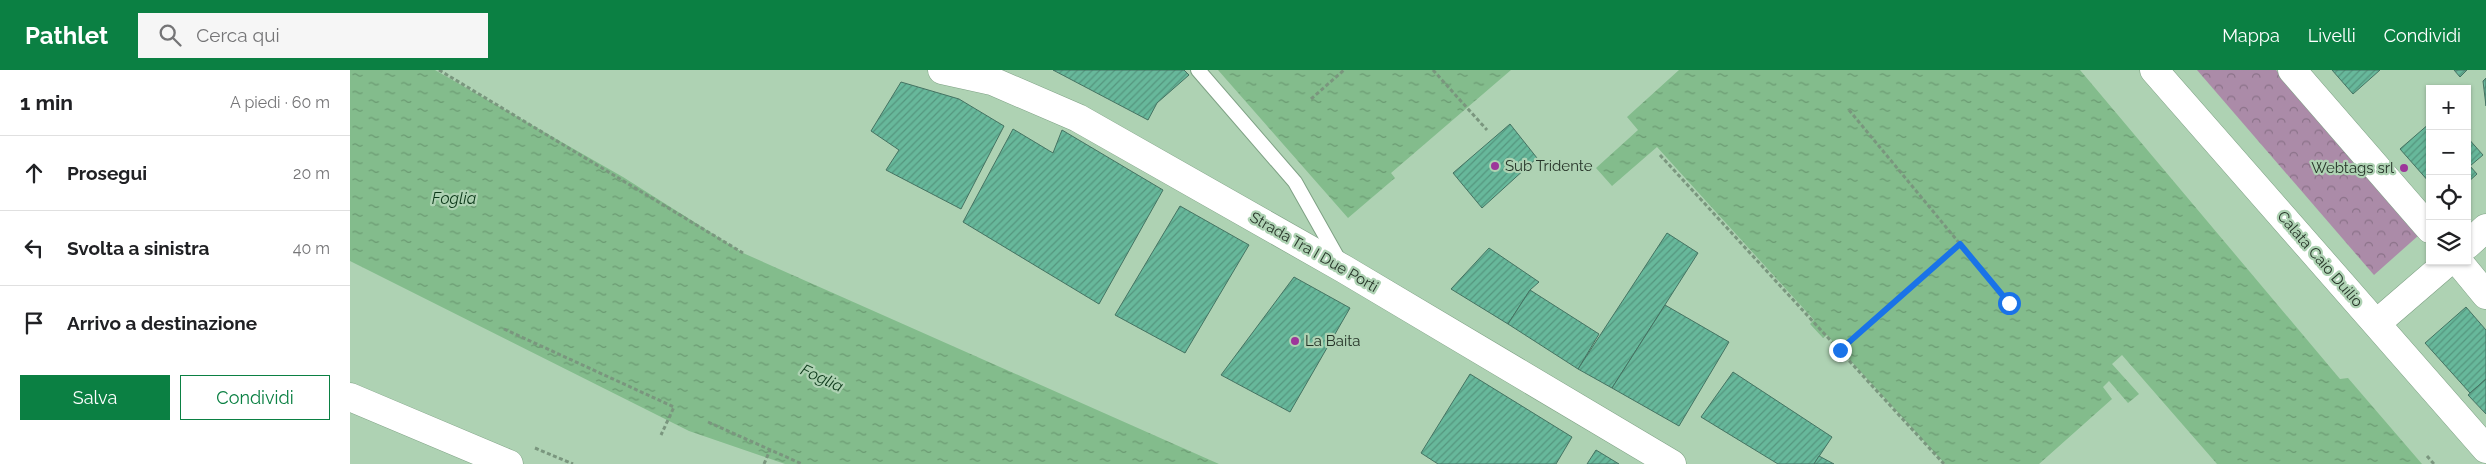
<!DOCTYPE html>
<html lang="it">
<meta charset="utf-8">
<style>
body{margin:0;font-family:Raleway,sans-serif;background:#f6f6f6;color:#202124}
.controls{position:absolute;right:15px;top:15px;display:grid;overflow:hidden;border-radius:0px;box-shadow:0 1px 4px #0004}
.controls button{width:45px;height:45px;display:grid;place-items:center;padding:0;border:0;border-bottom:1px solid #e0e0e0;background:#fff;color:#202124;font:25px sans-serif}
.stop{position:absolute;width:15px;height:15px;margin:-11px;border:4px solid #1a73e8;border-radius:50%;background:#fff}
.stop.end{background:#1a73e8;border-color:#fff;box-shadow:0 1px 5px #0008}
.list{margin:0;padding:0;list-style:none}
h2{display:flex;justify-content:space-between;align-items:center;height:65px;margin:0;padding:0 20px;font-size:21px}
h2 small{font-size:16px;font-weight:400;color:#757577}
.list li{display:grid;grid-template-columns:32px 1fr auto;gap:15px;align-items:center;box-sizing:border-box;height:75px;padding:0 20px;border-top:1px solid #e0e0e0}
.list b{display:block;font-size:19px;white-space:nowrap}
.list em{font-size:16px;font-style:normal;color:#757577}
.actions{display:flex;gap:10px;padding:15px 20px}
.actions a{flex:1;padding:11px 0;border:1px solid #0b8043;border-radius:0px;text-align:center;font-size:18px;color:#0b8043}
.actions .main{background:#0b8043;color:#fff}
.icon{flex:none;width:28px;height:28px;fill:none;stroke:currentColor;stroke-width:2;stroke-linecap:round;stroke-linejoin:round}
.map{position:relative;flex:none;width:2136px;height:394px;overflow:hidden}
header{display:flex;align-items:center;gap:30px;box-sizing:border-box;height:70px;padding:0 25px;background:#0b8043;color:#fff}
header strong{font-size:24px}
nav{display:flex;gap:28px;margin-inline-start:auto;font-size:18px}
.search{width:350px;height:45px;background:#f6f6f6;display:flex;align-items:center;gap:12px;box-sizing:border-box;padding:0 18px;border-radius:0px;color:#757577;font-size:19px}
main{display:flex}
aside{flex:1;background:#fff}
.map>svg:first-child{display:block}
</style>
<header>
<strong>Pathlet</strong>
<div class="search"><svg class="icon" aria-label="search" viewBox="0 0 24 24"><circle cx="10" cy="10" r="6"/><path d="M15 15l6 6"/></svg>Cerca qui</div>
<nav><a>Mappa</a><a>Livelli</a><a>Condividi</a></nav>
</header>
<main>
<aside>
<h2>1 min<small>A piedi · 60 m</small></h2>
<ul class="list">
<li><svg class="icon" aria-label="ahead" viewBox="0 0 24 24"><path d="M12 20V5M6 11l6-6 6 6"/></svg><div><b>Prosegui</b></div><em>20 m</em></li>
<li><svg class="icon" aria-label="left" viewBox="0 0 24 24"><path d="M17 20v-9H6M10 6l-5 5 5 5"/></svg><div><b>Svolta a sinistra</b></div><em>40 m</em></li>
<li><svg class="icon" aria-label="arrive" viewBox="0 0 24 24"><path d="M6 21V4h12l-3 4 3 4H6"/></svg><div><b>Arrivo a destinazione</b></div></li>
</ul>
<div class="actions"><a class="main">Salva</a><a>Condividi</a></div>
</aside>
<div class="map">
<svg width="2136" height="394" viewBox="0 0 2136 394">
<defs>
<pattern id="forest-crowns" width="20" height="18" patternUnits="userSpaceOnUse" patternTransform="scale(1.25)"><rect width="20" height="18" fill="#ab8ba8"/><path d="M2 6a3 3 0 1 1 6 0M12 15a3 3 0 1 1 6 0" fill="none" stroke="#8b7289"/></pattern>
<pattern id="water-ripples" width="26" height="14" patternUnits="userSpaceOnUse" patternTransform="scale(1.25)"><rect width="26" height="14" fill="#83bc8c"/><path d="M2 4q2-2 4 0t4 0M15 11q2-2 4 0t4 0" fill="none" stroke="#6b9a72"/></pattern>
<pattern id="building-hatch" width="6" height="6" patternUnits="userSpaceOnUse" patternTransform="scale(1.25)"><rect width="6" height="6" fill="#67b89b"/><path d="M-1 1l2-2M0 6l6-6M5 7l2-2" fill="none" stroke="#55967e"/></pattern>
</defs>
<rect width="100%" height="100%" fill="#aed2b3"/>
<path fill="url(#forest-crowns)" d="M1847 0H1926L2069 165 2024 205Z"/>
<g fill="url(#water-ripples)">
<path d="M0 0H85L273 107 393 183 869 394H435L339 361 0 191Z"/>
<path d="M868 0H1161L1041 103 1045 108 998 148Z"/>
<path d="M1329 0H1730L1990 309 1998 308 2072 394H1867L1772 285 1762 294 1789 324 1778 333 1759 311 1753 317 1762 329 1689 394H1595L1477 265 1473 268 1460 254 1464 250 1307 77 1262 116 1246 98 1288 60 1277 47Z"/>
</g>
<g fill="url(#building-hatch)" stroke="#457362">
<path d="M703 0H834L839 5 807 33 798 50Z"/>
<path d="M1982 0H2030L2003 24Z"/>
<path d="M2104 0H2117L2110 7Z"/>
<path d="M2136 8V36L2133 11Z"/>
<path d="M551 12 609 29 654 56 611 139 536 100 549 80 521 61Z"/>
<path d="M2080 53V113L2050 79Z"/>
<path d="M1160 54 1187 88 1132 138 1103 103Z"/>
<path d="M663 59 703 83 712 60 813 120 749 234 613 152Z"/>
<path d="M2117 67 2133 85 2120 96 2127 104 2117 113Z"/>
<path d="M830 136 899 175 835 283 765 245Z"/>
<path d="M1317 163 1348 183 1262 318 1228 299Z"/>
<path d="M1139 178 1189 212 1180 220 1158 254 1101 219Z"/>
<path d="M944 207 1000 238 940 342 871 305Z"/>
<path d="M1180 220 1249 264 1228 299 1158 254Z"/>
<path d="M1315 235 1379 272 1329 356 1262 318Z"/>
<path d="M2116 237 2136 260V309L2120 323 2075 273Z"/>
<path d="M1383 302 1482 367 1464 394H1428L1351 347Z"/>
<path d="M1120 304 1222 367 1206 394H1088L1071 383Z"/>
<path d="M2136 309V344L2118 325Z"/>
<path d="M1246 380 1269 394H1237Z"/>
<path d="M1469 386 1484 394H1464Z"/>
</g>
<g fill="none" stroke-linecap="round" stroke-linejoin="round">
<g stroke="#7ea184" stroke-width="16">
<path id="service" d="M848 0 945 112 990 192"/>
</g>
<g stroke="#7ea184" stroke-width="29">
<g id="minor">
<path d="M592 0 642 11 728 48 994 199 1322 394"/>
<path d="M1804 0 2136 379"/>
<path d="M1942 0 2080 159"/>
<path d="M2117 175 2136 158"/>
<path d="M2108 191 2136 225"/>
<path d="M2027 253 2099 191"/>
<path d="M0 327 159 394"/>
</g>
</g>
<g stroke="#7a967e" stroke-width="3" stroke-dasharray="4 2.5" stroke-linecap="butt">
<path d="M89 0 393 183"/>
<path d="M1083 0 1137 60"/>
<path d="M961 29 994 0"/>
<path d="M1499 40 1659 233"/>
<path d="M1310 85 1594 394"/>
<path d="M154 259 324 337 311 365"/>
<path d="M1490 280 1610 174"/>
<path d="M358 352 452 394"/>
<path d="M185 378 223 394"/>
<path d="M2077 386 2084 394"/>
<path d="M414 394 420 380"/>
</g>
<use href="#service" stroke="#fff" stroke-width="14"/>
<use href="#minor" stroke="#fff" stroke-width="28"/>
</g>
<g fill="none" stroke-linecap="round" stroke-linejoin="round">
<path stroke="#1a73e8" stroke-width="6" d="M1490 280 1610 174 1659 233"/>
</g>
<g fill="#9d369a" stroke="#aed2b3" stroke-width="2">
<circle cx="1145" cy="96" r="5"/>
<circle cx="2054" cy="98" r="5"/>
<circle cx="945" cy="271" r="5"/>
</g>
<g text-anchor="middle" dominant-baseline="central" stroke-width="4.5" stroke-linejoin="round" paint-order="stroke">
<g font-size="15" fill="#263428" stroke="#aed2b3" text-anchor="start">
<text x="1155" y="96">Sub Tridente</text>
<text x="2044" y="98" text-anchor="end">Webtags srl</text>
<text x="955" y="271">La Baita</text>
</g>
<g font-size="15" fill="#263428" stroke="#aed2b3">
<text transform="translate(964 182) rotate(30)">Strada Tra I Due Porti</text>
<text transform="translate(1970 189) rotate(49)">Calata Caio Duilio</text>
</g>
<g font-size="16" font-style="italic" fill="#0c3819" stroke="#aed2b3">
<text x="104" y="128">Foglia</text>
<text transform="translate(472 308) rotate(25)">Foglia</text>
</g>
</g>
</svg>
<div class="controls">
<button>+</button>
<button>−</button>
<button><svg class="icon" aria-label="locate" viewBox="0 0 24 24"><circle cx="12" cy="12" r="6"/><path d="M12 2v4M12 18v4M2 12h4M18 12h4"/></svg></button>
<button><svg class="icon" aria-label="layers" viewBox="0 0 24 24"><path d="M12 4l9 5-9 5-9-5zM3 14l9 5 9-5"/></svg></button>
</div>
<div class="stop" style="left:1659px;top:233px"></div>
<div class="stop end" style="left:1490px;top:280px"></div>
</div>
</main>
